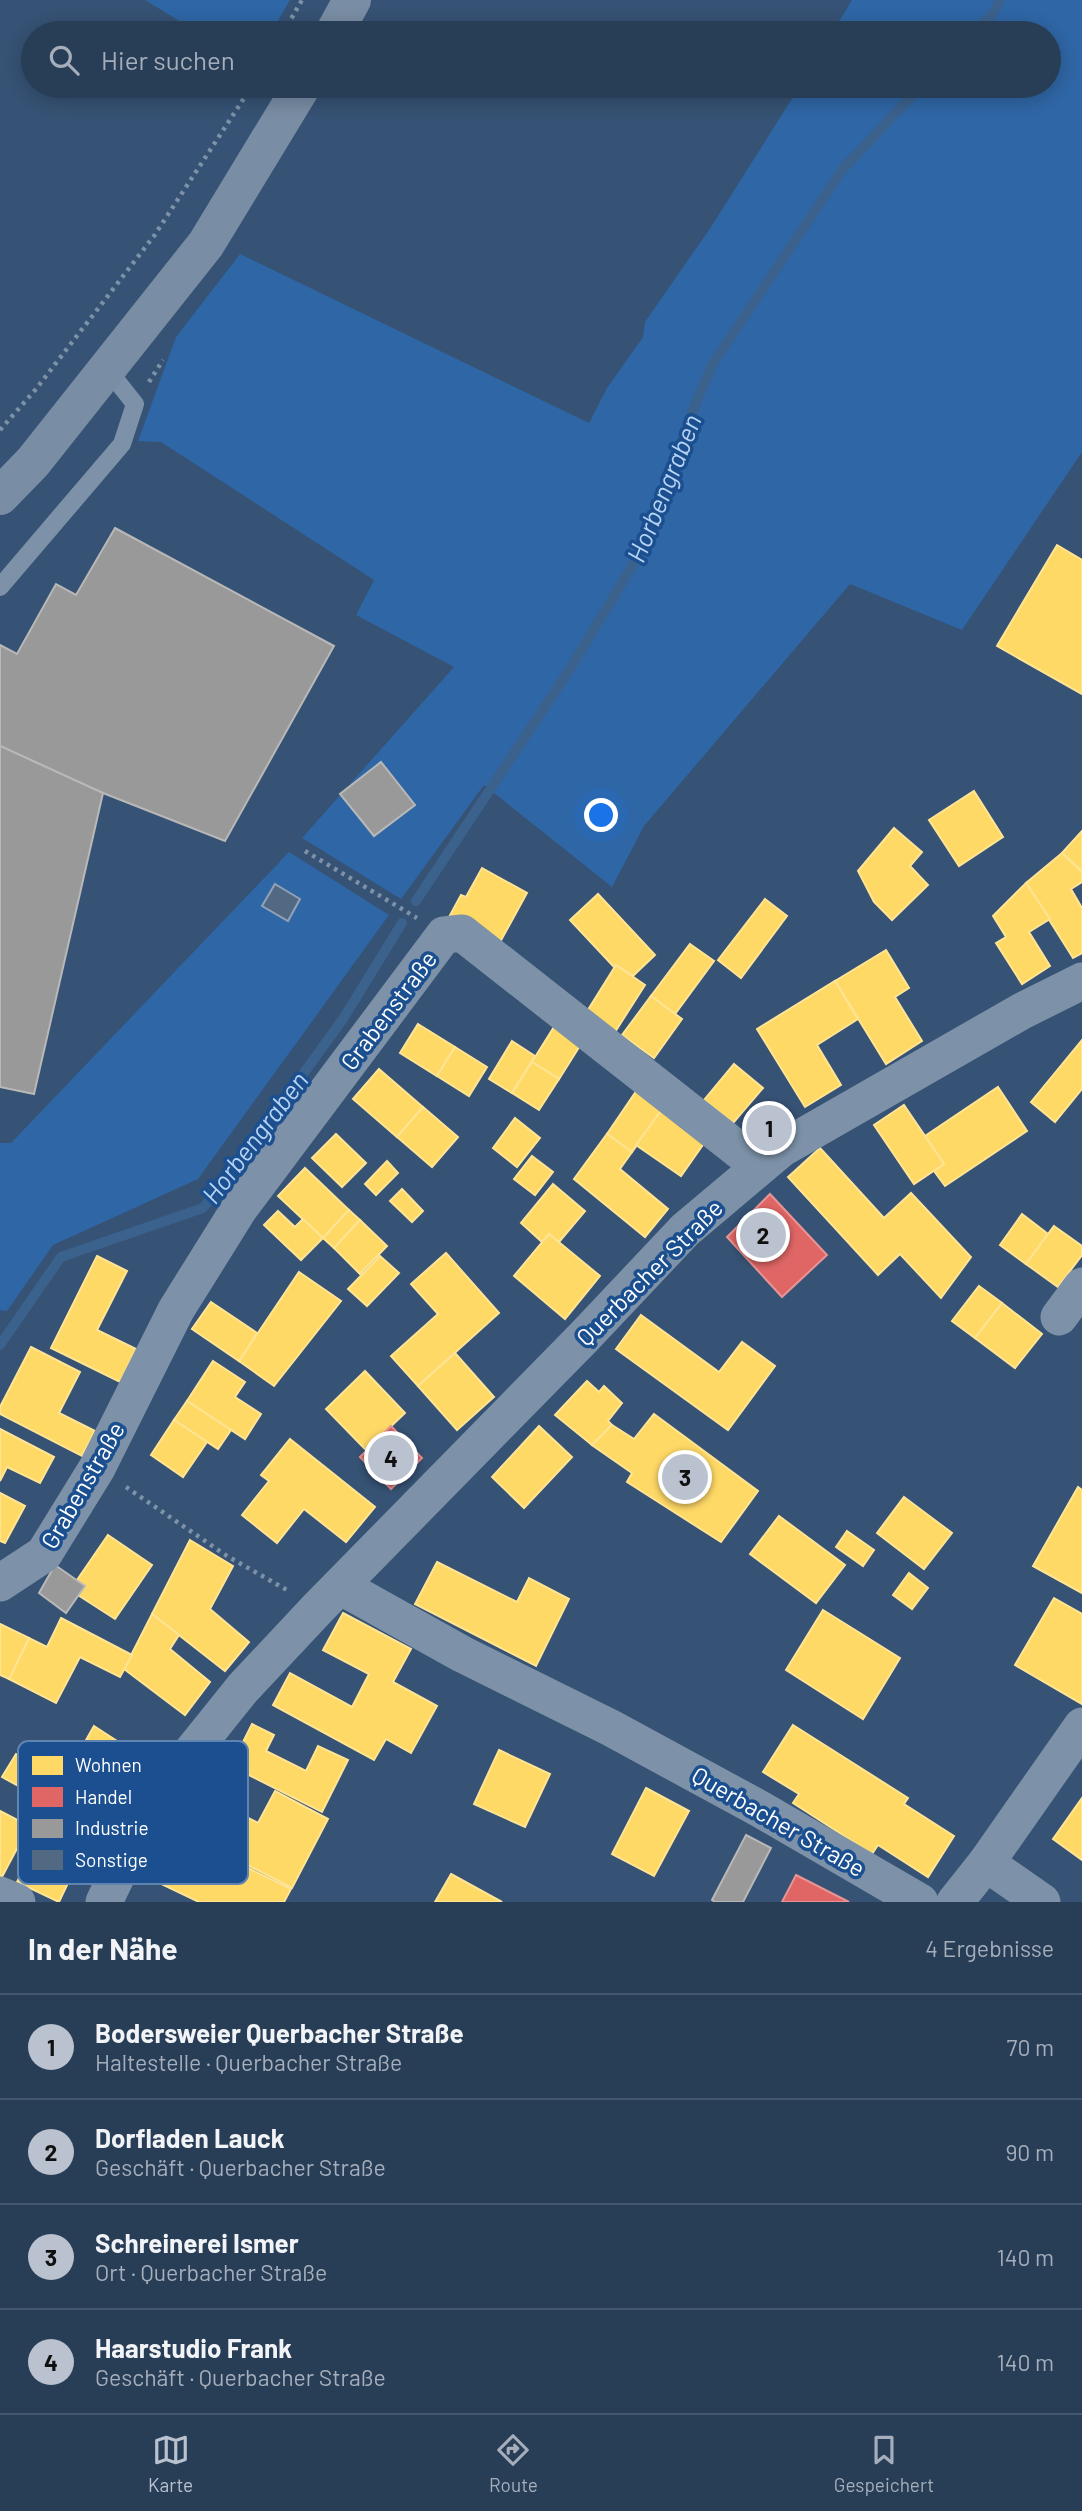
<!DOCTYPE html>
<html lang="de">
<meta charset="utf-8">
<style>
body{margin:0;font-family:Barlow,sans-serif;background:#344961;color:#f1f3f6}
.you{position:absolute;left:602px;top:816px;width:24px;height:24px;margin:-18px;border:5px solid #fff;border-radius:50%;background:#1a73e8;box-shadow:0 0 0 10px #1a73e833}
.badge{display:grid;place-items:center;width:46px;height:46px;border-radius:50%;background:#b9c2ce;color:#111;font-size:23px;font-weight:700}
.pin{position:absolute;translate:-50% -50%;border:4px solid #fff;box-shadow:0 2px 7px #0006}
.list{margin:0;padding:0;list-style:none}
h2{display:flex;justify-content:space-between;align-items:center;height:91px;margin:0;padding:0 28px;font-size:30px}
h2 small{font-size:23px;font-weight:400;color:#a5aeba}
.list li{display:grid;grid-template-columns:46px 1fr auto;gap:21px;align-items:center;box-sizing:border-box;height:105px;padding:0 28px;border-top:2px solid #44576d}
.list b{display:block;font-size:26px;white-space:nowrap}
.list p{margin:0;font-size:23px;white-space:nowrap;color:#a5aeba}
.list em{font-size:23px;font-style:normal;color:#a5aeba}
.icon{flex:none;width:38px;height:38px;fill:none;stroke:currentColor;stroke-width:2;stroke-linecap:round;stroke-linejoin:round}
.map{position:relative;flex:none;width:1082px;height:1902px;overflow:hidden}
.search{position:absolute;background:#283e57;box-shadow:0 4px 18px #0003;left:21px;right:21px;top:21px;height:77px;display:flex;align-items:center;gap:18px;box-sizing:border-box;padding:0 24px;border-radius:38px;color:#a5aeba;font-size:26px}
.sheet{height:511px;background:#283e57}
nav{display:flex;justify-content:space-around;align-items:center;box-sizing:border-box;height:98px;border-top:2px solid #44576d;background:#283e57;font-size:19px;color:#a5aeba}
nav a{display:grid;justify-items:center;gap:4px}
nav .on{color:#b9c2ce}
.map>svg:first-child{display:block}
</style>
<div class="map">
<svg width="1082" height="1902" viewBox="0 0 1082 1902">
<rect width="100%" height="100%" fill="#365274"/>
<g fill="#2f66a5">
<path d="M145 0H290L271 33H199Z"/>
<path d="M852 0H1082V452L962 630 850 584 644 826 612 887 484 785 401 899 302 838 454 667 356 615 374 580 161 442 138 441 176 337 240 254 589 423 607 388 643 337 645 322 711 227 800 86H1049V33H832Z"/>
<path d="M289 852 389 915 198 1179 53 1245 7 1311 0 1310V1143H11Z"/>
</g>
<g fill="#ffd966" stroke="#ffe494" stroke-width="2">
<path d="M1057 545 1082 560V694L997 646Z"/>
<path d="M974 791 1003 837 959 866 929 820Z"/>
<path d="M894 828 922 852 910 866 928 885 892 920 874 902 858 871Z"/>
<path d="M1082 831V872L1062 853Z"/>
<path d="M1062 853 1082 872V882L1071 889 1082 908V953L1073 958 1026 883Z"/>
<path d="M482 868 527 893 499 944 449 917 461 895 466 897Z"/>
<path d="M1026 883 1050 919 1029 932 1050 966 1022 984 996 943 1006 937 993 916Z"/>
<path d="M598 894 655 955 633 976 616 965 615 968 570 920Z"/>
<path d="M765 899 787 916 741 978 718 960Z"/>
<path d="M690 944 714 961 675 1014 651 996Z"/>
<path d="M886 950 909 988 895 997 922 1041 886 1064 835 981Z"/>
<path d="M616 965 645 985 615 1032 586 1013Z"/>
<path d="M835 981 858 1019 817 1045 841 1085 805 1107 757 1029Z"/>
<path d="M651 996 682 1019 654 1058 622 1035Z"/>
<path d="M418 1024 455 1047 437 1076 400 1053Z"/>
<path d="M554 1027 581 1044 559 1079 532 1062Z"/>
<path d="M1082 1040V1089L1055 1122 1031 1102Z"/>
<path d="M512 1041 535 1056 512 1093 489 1079Z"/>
<path d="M455 1047 487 1067 469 1096 437 1076Z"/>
<path d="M532 1062 559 1079 539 1110 512 1093Z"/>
<path d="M734 1064 763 1088 733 1123 704 1100Z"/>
<path d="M379 1069 423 1107 397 1137 353 1099Z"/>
<path d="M998 1087 1027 1131 945 1186 934 1171 944 1164 925 1136Z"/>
<path d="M637 1090 663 1108 632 1152 607 1134Z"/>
<path d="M904 1105 944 1164 914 1184 874 1125Z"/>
<path d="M423 1107 458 1137 432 1167 397 1137Z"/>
<path d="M663 1108 707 1139 681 1176 636 1145Z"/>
<path d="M515 1118 540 1138 517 1167 493 1148Z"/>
<path d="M336 1134 366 1163 342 1187 312 1158Z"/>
<path d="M607 1134 632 1152 620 1169 668 1209 645 1237 574 1179Z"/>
<path d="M820 1148 884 1218 911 1193 971 1257 941 1298 900 1254 878 1275 788 1177Z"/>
<path d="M532 1156 553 1172 535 1195 514 1179Z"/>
<path d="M387 1161 398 1173 376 1195 365 1184Z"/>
<path d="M305 1168 349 1210 323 1238 278 1196Z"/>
<path d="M553 1184 585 1211 559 1242 549 1234 542 1242 521 1223Z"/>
<path d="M402 1189 423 1211 412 1222 390 1201Z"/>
<path d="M349 1210 360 1220 334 1248 323 1238Z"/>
<path d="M278 1211 295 1227 303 1219 323 1238 301 1260 264 1225Z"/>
<path d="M1022 1214 1048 1234 1026 1264 1000 1245Z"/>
<path d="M360 1220 387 1246 360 1274 334 1248Z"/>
<path d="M1054 1226 1082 1246V1255L1058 1287 1026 1264Z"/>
<path d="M549 1234 600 1276 565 1319 514 1276Z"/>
<path d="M446 1253 499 1313 418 1386 391 1356 438 1314 411 1284Z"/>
<path d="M97 1256 127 1271 97 1330 136 1349 120 1382 51 1348Z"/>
<path d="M380 1256 399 1273 367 1306 348 1289Z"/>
<path d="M299 1272 341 1301 274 1386 239 1361Z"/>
<path d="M979 1286 1002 1303 975 1338 952 1321Z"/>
<path d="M211 1302 257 1333 239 1361 192 1329Z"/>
<path d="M1002 1303 1042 1334 1015 1368 975 1338Z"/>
<path d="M641 1315 719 1372 742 1342 775 1366 728 1430 616 1349Z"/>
<path d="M31 1347 80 1372 59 1413 95 1431 82 1456 0 1414V1407Z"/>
<path d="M455 1353 494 1397 457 1430 418 1386Z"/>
<path d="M213 1361 245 1382 235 1397 261 1414 245 1439 187 1401Z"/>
<path d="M365 1371 405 1413 366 1450 326 1409Z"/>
<path d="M587 1381 599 1392 604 1386 622 1403 608 1421 612 1425 592 1445 555 1415Z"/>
<path d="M187 1401 231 1430 218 1449 174 1420Z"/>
<path d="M654 1414 758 1491 721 1542 627 1482 632 1473 592 1445 612 1425 634 1439Z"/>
<path d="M174 1420 207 1442 183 1477 151 1455Z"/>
<path d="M539 1426 572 1457 524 1508 492 1477Z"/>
<path d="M0 1429 54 1457 40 1483 7 1467 0 1481Z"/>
<path d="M290 1439 375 1507 346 1542 304 1509 277 1543 242 1515 269 1481 261 1475Z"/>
<path d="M1078 1487 1082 1490V1593L1033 1566Z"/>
<path d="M0 1493 25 1506 5 1543 0 1541Z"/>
<path d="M904 1497 952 1533 924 1569 877 1533Z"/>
<path d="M779 1516 845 1565 816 1603 750 1554Z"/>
<path d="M847 1531 874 1550 863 1566 836 1547Z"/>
<path d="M108 1535 152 1565 115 1619 78 1595 85 1586 77 1580Z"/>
<path d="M190 1540 233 1566 210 1609 249 1642 225 1671 152 1614Z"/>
<path d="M437 1562 517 1602 529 1578 569 1599 536 1666 415 1604Z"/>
<path d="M909 1573 928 1588 912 1609 893 1595Z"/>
<path d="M1054 1598 1082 1614V1704L1015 1665Z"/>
<path d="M823 1610 900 1658 863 1719 786 1670Z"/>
<path d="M343 1613 411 1649 393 1682 437 1706 411 1753 386 1739 374 1760 273 1705 290 1673 352 1707 369 1674 323 1650Z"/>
<path d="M152 1614 179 1635 170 1649 210 1682 185 1715 124 1669Z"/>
<path d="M61 1618 132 1655 120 1677 80 1657 56 1703 9 1679 29 1638 47 1647Z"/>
<path d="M0 1624 29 1638 9 1679 0 1675Z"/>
<path d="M252 1724 274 1735 266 1751 306 1771 318 1746 348 1760 322 1812 231 1766Z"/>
<path d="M793 1725 908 1798 904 1804 954 1836 928 1877 878 1845 872 1854 793 1803 799 1794 763 1772Z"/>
<path d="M94 1726 134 1752 108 1797 68 1772Z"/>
<path d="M499 1750 550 1774 525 1827 474 1804Z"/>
<path d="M16 1754 55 1776 42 1799 2 1777Z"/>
<path d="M646 1788 689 1811 654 1876 612 1854Z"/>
<path d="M275 1791 328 1819 292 1888 181 1831 200 1793 258 1823Z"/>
<path d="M1082 1798V1860L1053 1839Z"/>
<path d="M57 1802 95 1826 59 1902 17 1882Z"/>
<path d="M0 1811 29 1826 2 1877 0 1876Z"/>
<path d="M166 1849 184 1858 186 1854 233 1878 240 1864 291 1889 284 1902H199L151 1879Z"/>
<path d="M451 1874 502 1902H435Z"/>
</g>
<g fill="#e06666" stroke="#e99494" stroke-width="2">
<path d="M770 1194 827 1255 782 1297 727 1237Z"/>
<path d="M391 1426 422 1458 391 1489 360 1457Z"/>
<path d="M796 1875 849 1902H782Z"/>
</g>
<g fill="#999" stroke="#b8b8b8" stroke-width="2">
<path d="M115 528 334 646 225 841 103 793 0 746V645L17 654 56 584 76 595Z"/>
<path d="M0 746 103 793 34 1094 0 1087Z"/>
<path d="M381 762 415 805 374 836 340 794Z"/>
<path d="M55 1565 85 1586 66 1613 39 1593Z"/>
<path d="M746 1835 771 1848 743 1902H715L712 1900Z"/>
</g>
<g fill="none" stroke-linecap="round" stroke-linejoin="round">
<g stroke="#3b618d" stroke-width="10">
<path d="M973 33 992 15 1000 0"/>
<path d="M416 901 570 669 638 556 667 489 689 420 712 365 842 170 921 86"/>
<path d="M0 1345 61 1257 203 1208 243 1157 343 1019 402 923"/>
</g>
</g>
<path fill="#526984" stroke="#92a2b6" stroke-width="2" d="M275 884 300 899 288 921 262 906Z"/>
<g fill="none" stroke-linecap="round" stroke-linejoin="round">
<g stroke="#7d92a8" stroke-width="4.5" stroke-dasharray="3.5 5" stroke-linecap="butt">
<path d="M283 33 302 0"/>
<path d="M149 382 163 360"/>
<path d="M0 430 36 389 154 236 252 86"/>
<path d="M305 851 417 918"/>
<path d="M126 1487 227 1556 287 1590"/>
</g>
<path stroke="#7d92a8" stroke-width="18" d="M0 587 122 444 135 404 108 370"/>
<g stroke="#7d92a8" stroke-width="37">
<path d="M1059 1317 1082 1286"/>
<path d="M0 1583 44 1554 97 1468 176 1310 239 1209 444 935 462 933 759 1166"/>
<path d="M340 1586 462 1654 611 1728 760 1809 920 1902"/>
<path d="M986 1863 1042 1902"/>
<path d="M0 1895 17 1902"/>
<path d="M104 1902 153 1800 243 1688 318 1608 584 1337 685 1230 781 1149 1022 1011 1082 981"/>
<path d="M955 1902 986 1863 1082 1726"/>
</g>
<g stroke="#798da4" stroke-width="38">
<path d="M334 33 352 0"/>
<path d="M0 496 33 462 206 244 302 86"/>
</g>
</g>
<g text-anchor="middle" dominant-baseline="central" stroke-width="7" stroke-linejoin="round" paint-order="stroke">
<g font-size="24" fill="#fff" stroke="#1b4f8f">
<text transform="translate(388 1010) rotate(-53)">Grabenstraße</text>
<text transform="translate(649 1272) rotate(-45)">Querbacher Straße</text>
<text transform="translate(82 1485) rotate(-60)">Grabenstraße</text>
<text transform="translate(779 1821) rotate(30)">Querbacher Straße</text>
</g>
<g font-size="26" font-style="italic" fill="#b5d3f5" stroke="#1b4f8f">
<text transform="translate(663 488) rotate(-68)">Horbengraben</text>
<text transform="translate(254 1137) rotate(-53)">Horbengraben</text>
</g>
</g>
<rect x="18" y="1741" width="230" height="143" rx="10" fill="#1b4f8f" stroke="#5f84b1" stroke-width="2"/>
<rect x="32" y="1756" width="31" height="19" fill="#ffd966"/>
<rect x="32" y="1787" width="31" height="20" fill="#e06666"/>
<rect x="32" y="1819" width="31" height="19" fill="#999"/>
<rect x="32" y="1850" width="31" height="20" fill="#526984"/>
<g font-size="19" fill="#fff">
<text x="75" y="1772">Wohnen</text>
<text x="75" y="1804">Handel</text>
<text x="75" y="1835">Industrie</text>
<text x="75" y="1867">Sonstige</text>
</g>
</svg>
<div class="you"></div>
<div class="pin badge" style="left:769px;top:1128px">1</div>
<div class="pin badge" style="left:763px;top:1235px">2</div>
<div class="pin badge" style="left:685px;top:1477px">3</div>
<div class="pin badge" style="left:391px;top:1458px">4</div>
<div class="search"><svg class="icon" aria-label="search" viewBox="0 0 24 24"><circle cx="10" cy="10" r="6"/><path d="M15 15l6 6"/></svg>Hier suchen</div>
</div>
<section class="sheet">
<h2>In der Nähe<small>4 Ergebnisse</small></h2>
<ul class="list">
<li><span class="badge">1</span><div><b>Bodersweier Querbacher Straße</b><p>Haltestelle · Querbacher Straße</p></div><em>70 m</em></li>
<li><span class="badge">2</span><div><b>Dorfladen Lauck</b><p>Geschäft · Querbacher Straße</p></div><em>90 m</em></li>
<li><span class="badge">3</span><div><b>Schreinerei Ismer</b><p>Ort · Querbacher Straße</p></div><em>140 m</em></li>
<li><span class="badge">4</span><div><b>Haarstudio Frank</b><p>Geschäft · Querbacher Straße</p></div><em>140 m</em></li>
</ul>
</section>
<nav>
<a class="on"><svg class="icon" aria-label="map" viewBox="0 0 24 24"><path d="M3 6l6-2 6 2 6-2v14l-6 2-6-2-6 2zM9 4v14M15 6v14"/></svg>Karte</a>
<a><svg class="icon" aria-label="directions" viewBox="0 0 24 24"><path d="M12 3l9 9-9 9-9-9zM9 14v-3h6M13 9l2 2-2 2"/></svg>Route</a>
<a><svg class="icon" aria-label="saved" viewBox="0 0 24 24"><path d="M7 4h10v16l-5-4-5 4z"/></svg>Gespeichert</a>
</nav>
